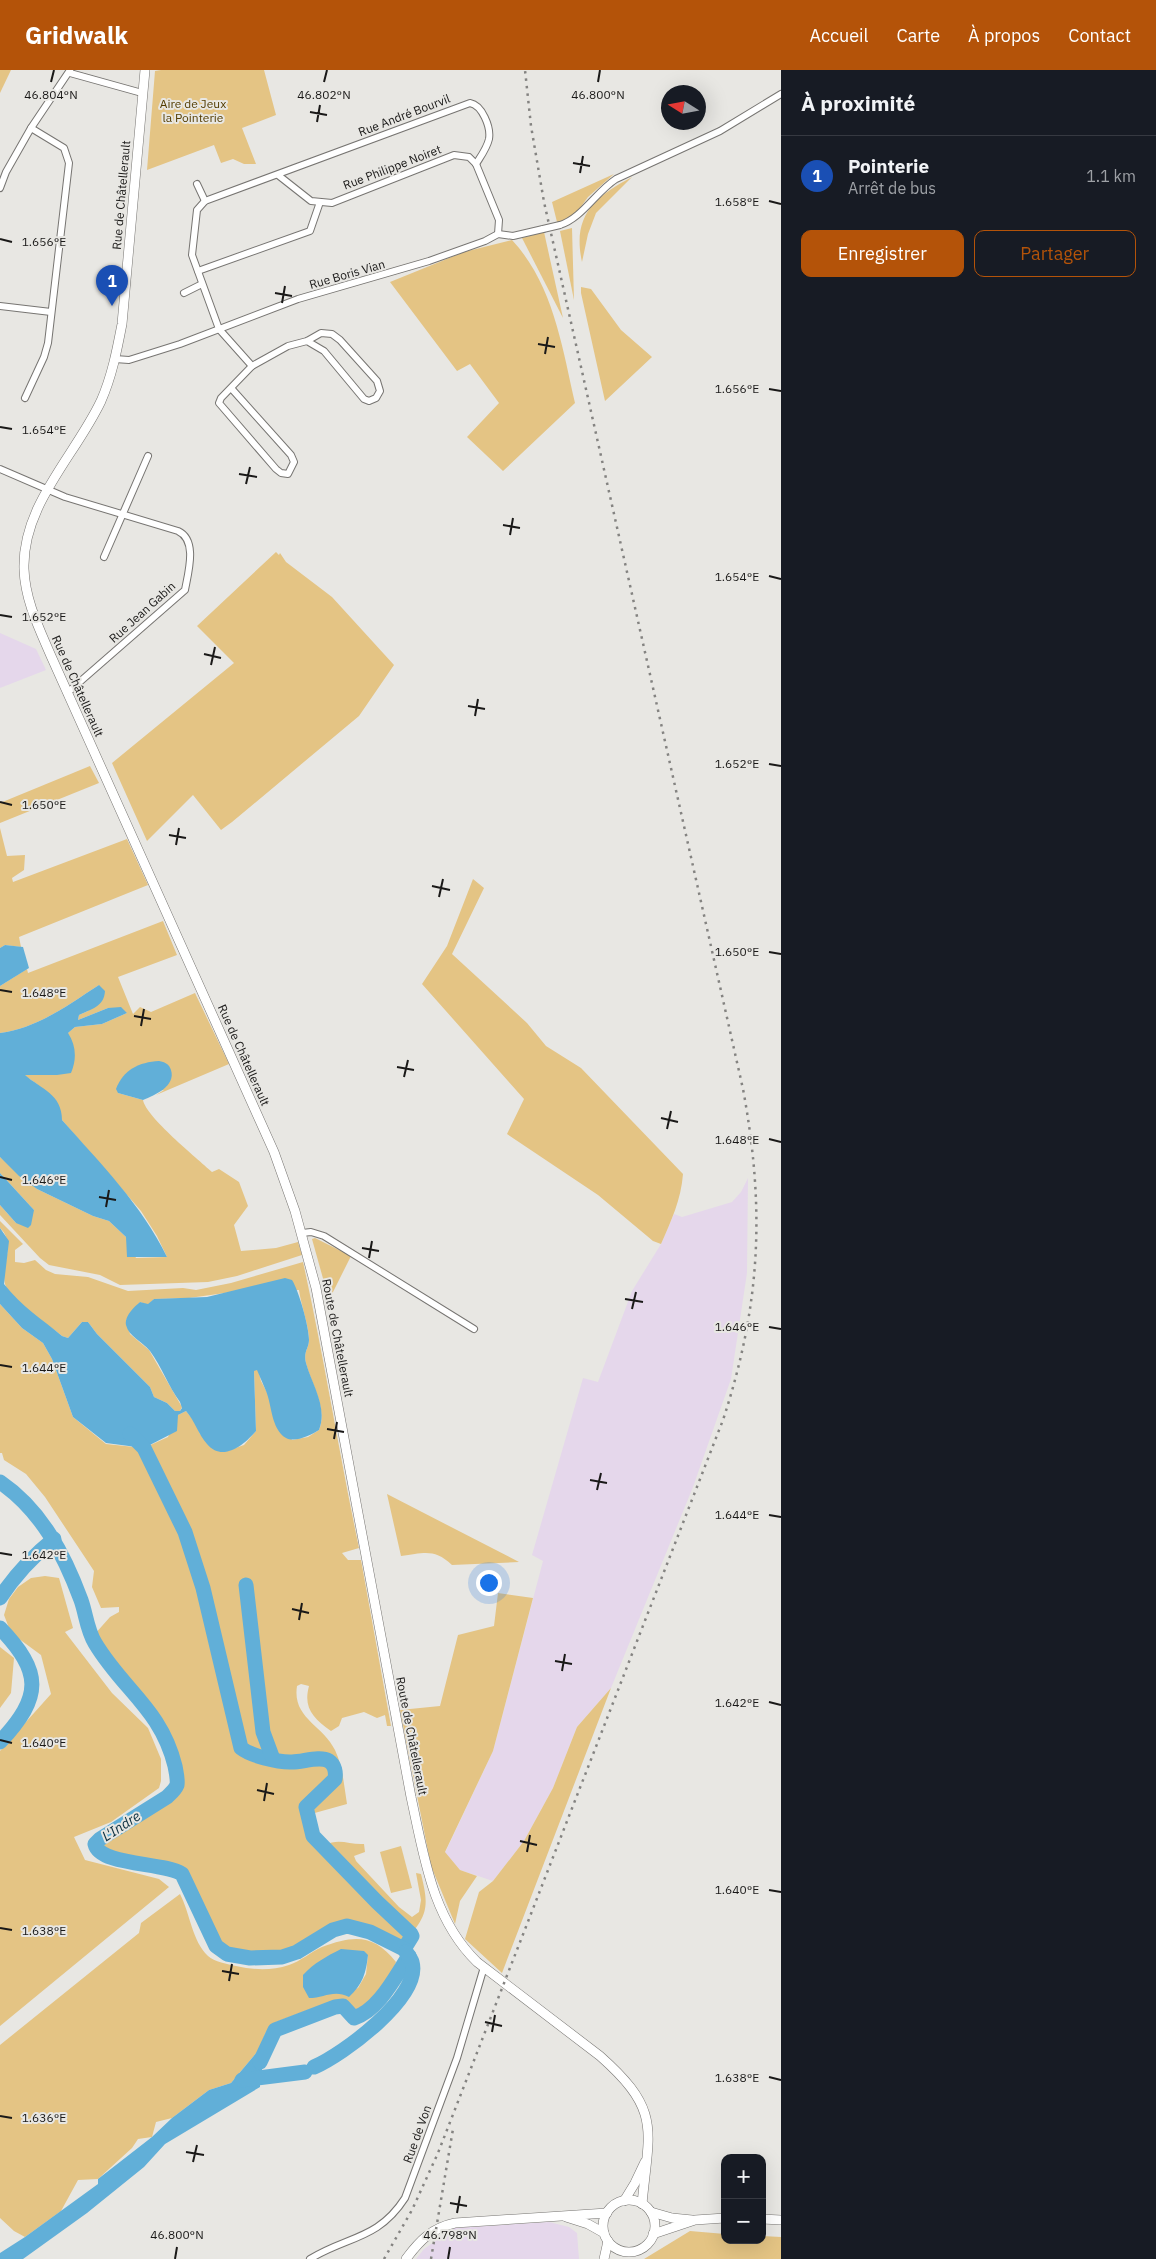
<!DOCTYPE html>
<html lang="fr">
<meta charset="utf-8">
<style>
body{margin:0;font-family:"IBM Plex Sans",sans-serif;background:#20242c;color:#f1f3f6}
.controls{position:absolute;right:15px;bottom:15px;display:grid;overflow:hidden;border-radius:10px;box-shadow:0 5px 20px #0002}
.controls button{width:45px;height:45px;display:grid;place-items:center;padding:0;border:0;border-bottom:1px solid #363941;background:#171b24;color:#f1f3f6;font:25px sans-serif}
.compass{position:absolute;left:661px;top:15px;width:45px;height:45px;border-radius:50%;background:#171b24;box-shadow:0 5px 20px #0002;rotate:281deg}
.you{position:absolute;left:488px;top:1512px;width:18px;height:18px;margin:-12px;border:4px solid #fff;border-radius:50%;background:#1a73e8;box-shadow:0 0 0 8px #1a73e833}
.badge{display:grid;place-items:center;width:32px;height:32px;border-radius:50%;background:#b45309;color:#fff;font-size:16px;font-weight:700}
.pin{position:absolute;translate:-50% -41px;filter:drop-shadow(0 1px 2px #0008)}
.pin::after{content:'';position:absolute;top:26px;width:18px;height:15px;background:inherit;clip-path:polygon(0 0,100% 0,50% 100%)}
.list{margin:0;padding:0;list-style:none}
h2{display:flex;justify-content:space-between;align-items:center;height:65px;margin:0;padding:0 20px;font-size:21px}
h2 small{font-size:16px;font-weight:400;color:#9ea1a6}
.list li{display:grid;grid-template-columns:32px 1fr auto;gap:15px;align-items:center;box-sizing:border-box;height:80px;padding:0 20px;border-top:1px solid #363941}
.list b{display:block;font-size:19px;white-space:nowrap}
.list p{margin:0;font-size:16px;white-space:nowrap;color:#9ea1a6}
.list em{font-size:16px;font-style:normal;color:#9ea1a6}
.actions{display:flex;gap:10px;padding:15px 20px}
.actions a{flex:1;padding:11px 0;border:1px solid #b45309;border-radius:10px;text-align:center;font-size:18px;color:#b45309}
.actions .main{background:#b45309;color:#fff}
.map{position:relative;flex:none;width:781px;height:2189px;overflow:hidden}
header{display:flex;align-items:center;gap:30px;box-sizing:border-box;height:70px;padding:0 25px;background:#b45309;color:#fff}
header strong{font-size:24px}
nav{display:flex;gap:28px;margin-inline-start:auto;font-size:18px}
main{display:flex}
aside{flex:1;background:#171b24}
.map>svg:first-child{display:block}
</style>
<header>
<strong>Gridwalk</strong>
<nav><a>Accueil</a><a>Carte</a><a>À propos</a><a>Contact</a></nav>
</header>
<main>
<div class="map">
<svg width="781" height="2189" viewBox="0 0 781 2189">
<rect width="100%" height="100%" fill="#e8e7e3"/>
<g fill="#e5d7eb">
<path d="M0 563 36 579 46 600 0 618Z"/>
<path d="M748 1108 747 1203 731 1309 693 1417 611 1618 577 1657 553 1718 524 1771 493 1811 460 1800 445 1783 493 1681 543 1491 532 1485 583 1308 598 1312 632 1221 661 1174 674 1144 682 1147 732 1132 741 1122Z"/>
<path d="M549 2152 569 2157 577 2163 579 2189H416L424 2179 454 2158Z"/>
</g>
<g fill="#e4c484" fill-rule="evenodd">
<path d="M0 0H11L0 23Z"/>
<path d="M161 0H264L276 45 242 58 256 94H244L233 89 221 93 214 75 147 100 155 1Z"/>
<path d="M614 104 588 127 575 145 567 150 557 152 552 132Z"/>
<path d="M632 107 596 143 588 164 582 192C572 146 594 127 632 107Z"/>
<path d="M572 158 574 230 560 161Z"/>
<path d="M544 162 563 248 522 168Z"/>
<path d="M512 170C553 214 562 276 575 333L503 401 467 367 499 333 470 294 457 301 390 212 464 182Z"/>
<path d="M581 217 591 219 621 260 652 287 605 331 581 223Z"/>
<path d="M276 482 279 485 280 483 286 492 332 527 394 595 359 646 232 752 221 760 193 725 147 771 112 693 234 593 197 556Z"/>
<path d="M90 696 99 713 0 753V733Z"/>
<path d="M0 758 7 786 25 785 24 800 12 808 13 812 127 769 148 815 19 867 21 877 5 875 0 878Z"/>
<path d="M473 809 484 818 452 884 527 953 546 976 581 998 683 1104C681 1130 671 1151 661 1174L653 1171 598 1125 507 1064 524 1029 422 914 447 876Z"/>
<path d="M163 851 177 885 118 907 133 944 140 937 151 942 195 923 229 994 156 1025 164 1020 118 1023 143 1030C146 1047 197 1088 212 1102L219 1099 239 1112 248 1136 234 1155 241 1181 276 1178 298 1172 302 1185 237 1206 208 1212 120 1215 100 1205 49 1195 40 1188 0 1145V1135L16 1153 34 1140 0 1103V1087L37 1119 93 1146 109 1151 126 1167 136 1188 167 1187 157 1166 141 1141 62 1050 37 1014 24 1005H57L68 963 75 957 102 954 127 943 108 938 78 950 79 945 88 941 99 915C68 935 38 958 0 963V916L27 899 28 903Z"/>
<path d="M0 1151 23 1174 15 1180V1192L24 1193 35 1190 46 1200 55 1204 88 1207 128 1221 183 1218 196 1220 231 1213 303 1192C324 1287 339 1383 359 1478L342 1483 348 1490H361L391 1656H387L385 1645 377 1648 364 1642 342 1648 339 1656 331 1661C313 1648 303 1638 309 1616L301 1614 297 1616C292 1648 323 1655 335 1680 343 1697 344 1716 347 1734L311 1744 315 1764 325 1775C339 1768 350 1775 364 1774L365 1782 354 1786 356 1791 399 1837 412 1847 419 1842 421 1830 416 1803 421 1804C430 1839 427 1846 403 1874 387 1866 364 1850 346 1852 331 1854 318 1865 305 1873 286 1885 265 1887 243 1883 233 1882 226 1881 219 1874L185 1802C161 1785 121 1796 100 1777L102 1772 170 1730C174 1725 179 1721 181 1715 182 1709 180 1701 178 1696 164 1635 121 1615 94 1565L110 1547 119 1542V1537L101 1538 92 1517 94 1501 45 1427 26 1404 4 1390 2 1383H0V1234L22 1258 43 1273 52 1289 73 1347 106 1374 144 1378 168 1367 178 1345 186 1341 195 1352 200 1364 224 1382 244 1375 256 1361 254 1300 258 1299 261 1311 292 1370 308 1367 319 1360C328 1338 311 1314 306 1293 303 1282 309 1278 309 1270 309 1256 301 1235 299 1220L232 1222 189 1228 154 1229 148 1235 140 1232 126 1250 130 1264 149 1280 182 1337 180 1341H175L167 1333 154 1327 150 1317 97 1264 88 1252H82L68 1268 62 1266C46 1252 12 1235 5 1214 0 1196 17 1174 0 1158Z"/>
<path d="M315 1168 351 1186 329 1230 312 1169Z"/>
<path d="M387 1424 519 1492 452 1495C434 1478 424 1483 401 1486Z"/>
<path d="M45 1506 59 1508 73 1558 65 1562 112 1623 148 1658 161 1689V1711L159 1718 111 1752 74 1767 85 1790 159 1809 169 1817 0 1956V1681L51 1624 41 1585 11 1563 4 1545 9 1529 18 1517 31 1508Z"/>
<path d="M498 1523 533 1528 493 1681 445 1782 460 1800 477 1806 460 1831 455 1854 431 1796 400 1640 440 1636 458 1565 494 1556Z"/>
<path d="M0 1577 14 1588 11 1623 0 1638Z"/>
<path d="M611 1618 502 1903 465 1869 479 1822 493 1811 524 1771 553 1718 577 1657Z"/>
<path d="M401 1776 412 1818 391 1823 380 1782Z"/>
<path d="M180 1824C190 1843 192 1871 208 1886 214 1892 228 1894 236 1896 254 1900 271 1901 289 1895 301 1891 311 1882 322 1877 354 1865 374 1864 396 1892 391 1911 375 1932 357 1941L343 1932 332 1931 276 1952 266 1962 258 1981 231 2013 209 2020 172 2048 156 2052 152 2067 138 2069 132 2078 98 2109 78 2110 61 2141 25 2167 14 2161 0 2148V1975L139 1863 141 1853ZM368 1885 366 1904 358 1918 342 1923H328Z"/>
<path d="M690 2161 725 2164V2170H762V2166L781 2167V2189H644Z"/>
</g>
<g fill="#61afd8">
<path d="M5 875 23 877 29 898 0 916V878Z"/>
<path d="M99 915 105 921C104 937 91 939 79 945L78 950 108 938 121 937 127 943 102 954 75 957 68 963C76 975 77 989 71 1003L57 1005H25C41 1019 62 1024 62 1050 100 1093 142 1135 167 1187H127L126 1167 109 1151 93 1146 37 1119 19 1106 0 1087V963C38 958 68 935 99 915Z"/>
<path d="M159 991C165 992 169 994 171 1000 176 1016 155 1025 143 1030L118 1023 116 1019C123 1000 139 992 159 991Z"/>
<path d="M0 1103 34 1140 31 1155 28 1158 16 1153 0 1135Z"/>
<path d="M0 1158 9 1171 4 1214C21 1236 42 1249 62 1266L68 1268 82 1252H88L97 1264 150 1317 154 1327 167 1333 175 1341H180L182 1338 180 1332C168 1316 162 1297 150 1281 142 1271 129 1267 126 1255 124 1247 134 1237 140 1232L148 1234 154 1229 207 1227 285 1208 292 1210C299 1221 309 1257 309 1270 309 1278 303 1282 306 1293 312 1315 328 1337 319 1360 311 1365 295 1373 286 1368 271 1359 272 1335 266 1321 263 1314 260 1307 257 1300L254 1301 256 1361C245 1374 223 1393 207 1374 198 1364 195 1351 186 1341L178 1345 177 1361 144 1378 106 1373 73 1347 52 1289 43 1273 22 1258 0 1234Z"/>
<path d="M341 1879 364 1881 368 1885C366 1903 363 1914 349 1927 334 1919 324 1928 309 1928L303 1917V1905C314 1893 327 1886 341 1879Z"/>
<path d="M273 1971 260 2005V2017L165 2074 144 2097 87 2143 23 2189H0V2183L25 2167 98 2114V2109L152 2067 172 2048 209 2020 231 2013 258 1981Z"/>
</g>
<g fill="none" stroke-linecap="round" stroke-linejoin="round">
<g stroke="#61afd8" stroke-width="15">
<path d="M130 1364 144 1378 185 1462 203 1518 241 1678C251 1686 277 1692 290 1692 301 1693 319 1685 329 1691 335 1695 336 1703 335 1709L306 1737 313 1766 377 1832 411 1864 412 1866 404 1879"/>
<path d="M0 1412C41 1440 64 1484 81 1530 86 1544 87 1560 95 1573 123 1620 161 1639 175 1696 176 1702 178 1709 177 1715 175 1720 171 1723 167 1727L100 1769 95 1774C100 1796 164 1792 182 1804L216 1876 227 1884 250 1888 282 1887 297 1882 333 1860 347 1856 370 1862 404 1879"/>
<path d="M246 1515 263 1662 273 1689"/>
<path d="M0 1528C15 1505 33 1486 54 1469"/>
<path d="M0 1558C42 1602 43 1626 0 1672"/>
<path d="M260 1992 275 1960 335 1937 343 1936 354 1948C379 1940 395 1907 409 1886"/>
<path d="M314 1997C342 1985 422 1927 412 1892 411 1889 408 1885 406 1882"/>
<path d="M242 2010 305 2002"/>
</g>
<g stroke="#777572" stroke-width="8">
<g id="street">
<path d="M70 3 142 23"/>
<path d="M278 105 311 131 332 133 454 85 469 87 476 94 499 150 498 164"/>
<path d="M197 114 205 131"/>
<path d="M0 118 6 102 31 58 70 0"/>
<path d="M560 155C582 148 596 122 616 109L720 61 781 24"/>
<path d="M498 164 513 166 543 159"/>
<path d="M198 201 310 161 320 132"/>
<path d="M184 223 202 214"/>
<path d="M0 236 51 242"/>
<path d="M115 289 129 290 180 274 298 229 429 191 485 171 498 164"/>
<path d="M252 296 219 259 192 185 197 140 205 131 470 33C482 35 491 57 489 69 487 78 481 86 476 94"/>
<path d="M231 318 291 385 294 392 288 404 281 403 276 399 219 333 221 328 252 296 288 276 307 271 321 263 332 264 340 270 377 311 380 321 376 328 369 331 364 329 324 281 307 271"/>
<path d="M25 328 44 287 48 273 69 93 64 78 31 58"/>
<path d="M0 399 65 427 178 461C198 470 188 503 185 520L67 623"/>
<path d="M104 487 148 386"/>
<path d="M302 1163 311 1162 324 1166 474 1259"/>
<path d="M310 2189C347 2166 378 2170 405 2128L457 1988 484 1897"/>
</g>
</g>
<g stroke="#777572" stroke-width="10">
<g id="secondary">
<path d="M145 0 122 254C117 280 112 306 101 331 75 386 22 435 24 499 25 530 39 558 51 586L274 1082 295 1141 316 1218 411 1727C424 1786 432 1848 477 1892L600 1986C662 2041 649 2059 642 2134"/>
<circle cx="629" cy="2156" r="26"/>
<path d="M624 2131 635 2113 645 2092"/>
<path d="M651 2142 672 2148 692 2150"/>
<path d="M566 2147 588 2154 604 2163"/>
<path d="M762 2149 781 2150"/>
<path d="M653 2164 695 2150 725 2148"/>
<path d="M406 2189C420 2170 432 2158 455 2153L607 2143"/>
<path d="M604 2189 608 2171"/>
</g>
</g>
<use href="#street" stroke="#fff" stroke-width="6"/>
<use href="#secondary" stroke="#fff" stroke-width="9"/>
<g stroke="#848381" stroke-width="2.5" stroke-dasharray="2.5 5" stroke-linecap="butt">
<path d="M384 2189 412 2140 438 2083 723 1350C761 1234 765 1138 743 1019L544 132 531 56 525 0"/>
<path d="M431 2189 453 2059"/>
</g>
<g stroke="#777572" stroke-width="8" stroke-linecap="butt">
<path id="street-bridge" d="M543 159 560 155"/>
</g>
<use href="#street-bridge" stroke="#fff" stroke-width="6"/>
</g>
<path fill="none" stroke="#1a1918" stroke-width="2" d="M51 12 54 0M324 12 327 0M598 12 600 0M310 42 327 45M317 52 320 35M573 93 590 96M580 103 583 86M769 131 781 134M0 169 12 172M275 223 292 226M282 233 285 216M538 274 555 277M545 284 548 267M769 319 781 321M0 357 12 359M239 404 257 407M246 414 250 397M503 455 520 458M510 465 513 448M769 506 781 509M0 545 12 547M204 584 221 588M211 595 215 577M468 636 485 639M475 646 478 629M769 694 781 696M0 732 12 735M169 765 186 768M176 775 179 758M432 816 450 820M439 827 443 809M769 882 781 884M0 920 12 922M134 946 151 949M141 956 144 939M397 997 414 1000M404 1007 408 990M661 1048 678 1052M667 1059 671 1041M769 1069 781 1072M0 1107 12 1110M99 1127 116 1130M106 1137 109 1120M362 1178 379 1181M369 1188 372 1171M625 1229 643 1232M632 1239 636 1222M769 1257 781 1259M0 1295 12 1297M327 1359 344 1362M334 1369 337 1352M590 1410 607 1413M597 1420 601 1403M769 1445 781 1447M0 1483 12 1485M292 1539 309 1543M299 1550 302 1533M555 1591 572 1594M562 1601 565 1584M769 1632 781 1635M0 1670 12 1673M257 1720 274 1724M264 1731 267 1713M520 1771 537 1775M527 1782 530 1765M769 1820 781 1822M0 1858 12 1860M222 1901 239 1904M229 1911 232 1894M485 1952 502 1956M492 1962 495 1945M769 2007 781 2010M0 2046 12 2048M186 2082 204 2085M193 2092 197 2075M450 2133 467 2136M457 2143 460 2126M175 2189 177 2177M448 2189 450 2177"/>
<g text-anchor="middle" dominant-baseline="central" stroke-width="4" stroke-linejoin="round" paint-order="stroke">
<g font-size="12" fill="#533c00" stroke="#e8e7e3">
<text x="193" y="33">Aire de Jeux<tspan x="193" dy="14">la Pointerie</tspan></text>
</g>
<g font-size="12" fill="#1a1918" stroke="#e8e7e3">
<text transform="translate(404 45) rotate(-21)">Rue André Bourvil</text>
<text transform="translate(392 97) rotate(-21)">Rue Philippe Noiret</text>
<text transform="translate(121 125) rotate(-85)">Rue de Châtellerault</text>
<text transform="translate(347 204) rotate(-16)">Rue Boris Vian</text>
<text transform="translate(142 542) rotate(-42)">Rue Jean Gabin</text>
<text transform="translate(78 616) rotate(66)">Rue de Châtellerault</text>
<text transform="translate(244 985) rotate(66)">Rue de Châtellerault</text>
<text transform="translate(338 1268) rotate(79)">Route de Châtellerault</text>
<text transform="translate(412 1666) rotate(79)">Route de Châtellerault</text>
<text transform="translate(417 2064) rotate(-70)">Rue de Von</text>
</g>
<g font-size="14" font-style="italic" fill="#0b2f40" stroke="#e8e7e3">
<text transform="translate(121 1756) rotate(-33)">L'Indre</text>
</g>
</g>
<g font-size="12" text-anchor="middle" fill="#1a1918" stroke="#e8e7e3" stroke-width="4" stroke-linejoin="round" paint-order="stroke">
<text x="51" y="29">46.804°N</text>
<text x="324" y="29">46.802°N</text>
<text x="598" y="29">46.800°N</text>
<text x="737" y="136">1.658°E</text>
<text x="44" y="176">1.656°E</text>
<text x="737" y="323">1.656°E</text>
<text x="44" y="364">1.654°E</text>
<text x="737" y="511">1.654°E</text>
<text x="44" y="551">1.652°E</text>
<text x="737" y="698">1.652°E</text>
<text x="44" y="739">1.650°E</text>
<text x="737" y="886">1.650°E</text>
<text x="44" y="927">1.648°E</text>
<text x="737" y="1074">1.648°E</text>
<text x="44" y="1114">1.646°E</text>
<text x="737" y="1261">1.646°E</text>
<text x="44" y="1302">1.644°E</text>
<text x="737" y="1449">1.644°E</text>
<text x="44" y="1489">1.642°E</text>
<text x="737" y="1637">1.642°E</text>
<text x="44" y="1677">1.640°E</text>
<text x="737" y="1824">1.640°E</text>
<text x="44" y="1865">1.638°E</text>
<text x="737" y="2012">1.638°E</text>
<text x="44" y="2052">1.636°E</text>
<text x="177" y="2169">46.800°N</text>
<text x="450" y="2169">46.798°N</text>
</g>
</svg>
<div class="controls">
<button>+</button>
<button>−</button>
</div>
<svg class="compass" viewBox="-18 -18 36 36"><path d="M0-13l5 13h-10z" fill="#e53935"/><path d="M0 13l5-13h-10z" fill="#9ea1a6"/></svg>
<div class="you"></div>
<div class="pin badge" style="left:112px;top:236px;background:#1a4fb4">1</div>
</div>
<aside>
<h2>À proximité<small></small></h2>
<ul class="list">
<li><span class="badge" style="background:#1a4fb4">1</span><div><b>Pointerie</b><p>Arrêt de bus</p></div><em>1.1 km</em></li>
</ul>
<div class="actions"><a class="main">Enregistrer</a><a>Partager</a></div>
</aside>
</main>
